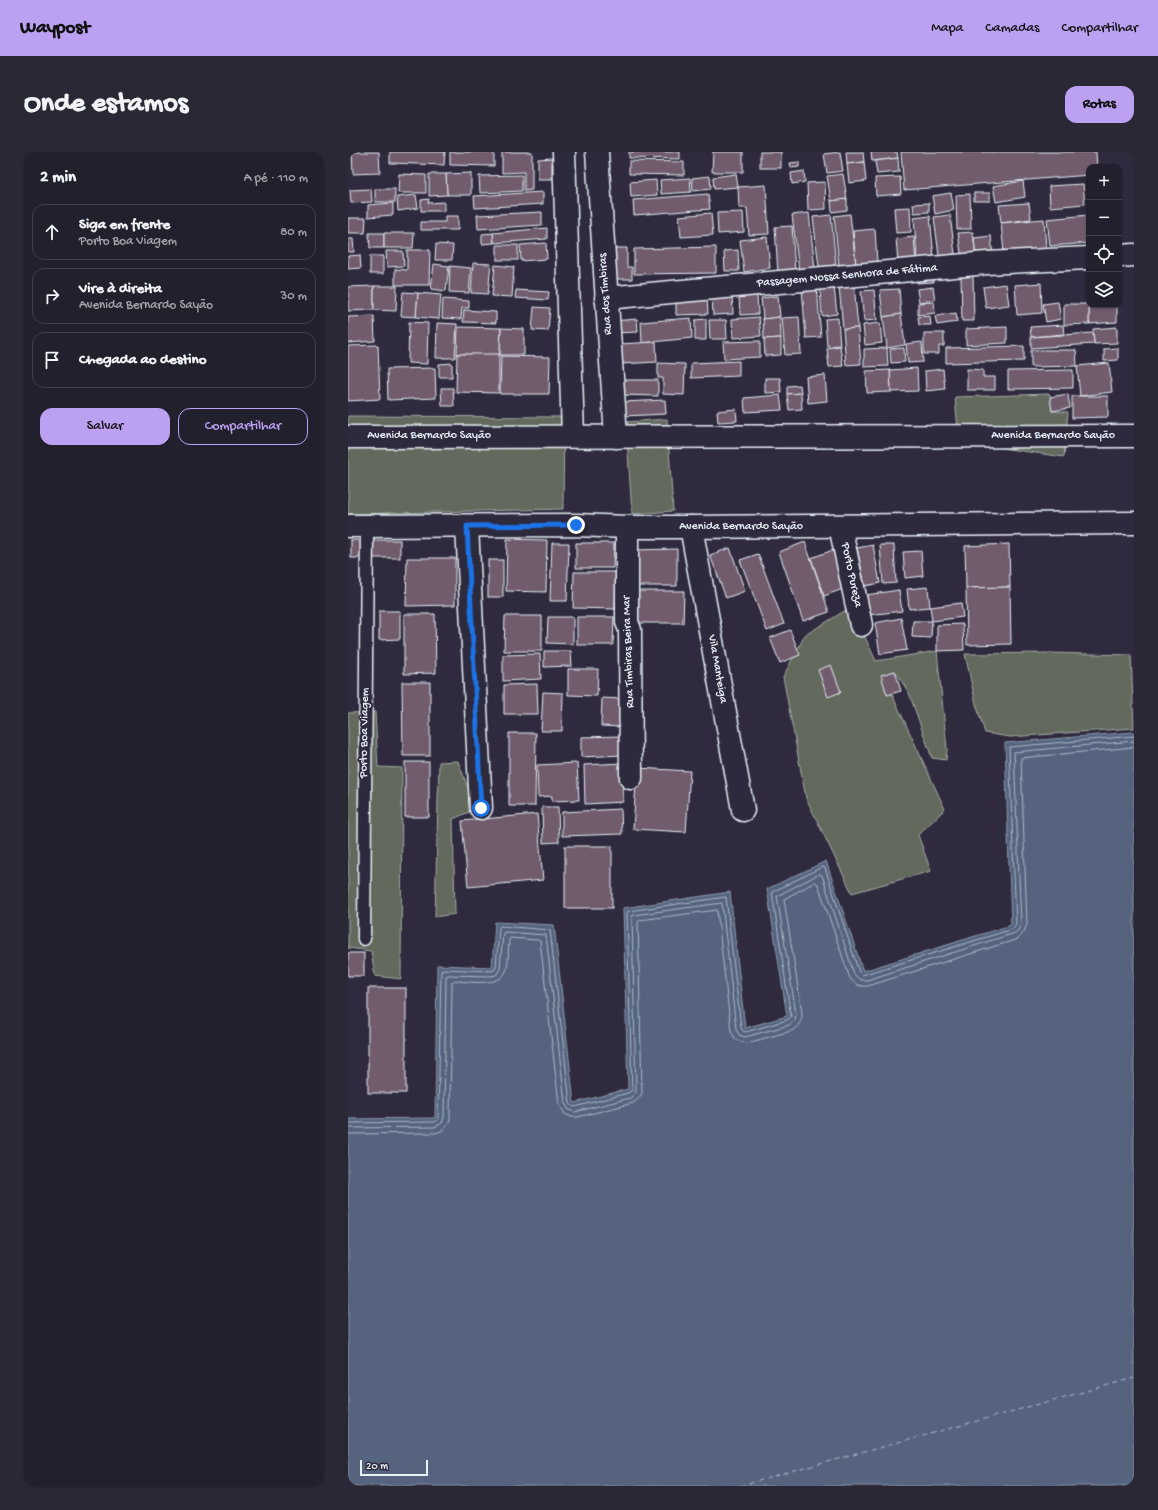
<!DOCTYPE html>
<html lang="pt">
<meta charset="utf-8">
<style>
body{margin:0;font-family:"Gochi Hand",sans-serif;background:#2b2836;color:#f1f3f6}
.controls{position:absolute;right:12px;top:12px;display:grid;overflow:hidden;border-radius:8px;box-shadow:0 1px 3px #0004}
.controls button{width:36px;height:36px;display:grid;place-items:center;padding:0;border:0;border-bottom:1px solid #403e4a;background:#23202e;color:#f1f3f6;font:20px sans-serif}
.scale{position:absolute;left:12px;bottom:10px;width:68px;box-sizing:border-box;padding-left:4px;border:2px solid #e8f1f8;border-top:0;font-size:11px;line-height:14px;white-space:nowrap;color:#e8f1f8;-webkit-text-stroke:3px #2f2a3d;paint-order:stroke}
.stop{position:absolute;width:12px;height:12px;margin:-9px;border:3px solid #1a73e8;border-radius:50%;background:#fff}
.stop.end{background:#1a73e8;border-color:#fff;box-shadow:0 1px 4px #0008}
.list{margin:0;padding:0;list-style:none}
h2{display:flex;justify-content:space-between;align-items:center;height:52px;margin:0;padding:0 16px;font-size:17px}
h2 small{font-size:13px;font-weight:400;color:#a3a3aa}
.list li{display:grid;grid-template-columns:26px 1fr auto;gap:12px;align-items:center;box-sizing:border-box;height:56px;margin:0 8px 8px;padding:0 8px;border:1px solid #403e4a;border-radius:12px}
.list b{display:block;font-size:15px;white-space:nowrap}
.list p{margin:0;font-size:13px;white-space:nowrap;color:#a3a3aa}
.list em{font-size:13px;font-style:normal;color:#a3a3aa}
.actions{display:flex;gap:8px;padding:12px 16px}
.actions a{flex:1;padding:9px 0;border:1px solid #bca0f2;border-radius:12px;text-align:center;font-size:14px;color:#bca0f2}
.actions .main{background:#bca0f2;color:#111}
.icon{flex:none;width:22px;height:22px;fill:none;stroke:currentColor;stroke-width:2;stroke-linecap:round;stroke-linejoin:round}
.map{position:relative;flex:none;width:786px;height:1334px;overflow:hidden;border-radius:12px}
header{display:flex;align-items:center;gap:24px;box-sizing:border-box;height:56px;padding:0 20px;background:#bca0f2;color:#111}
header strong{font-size:19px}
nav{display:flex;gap:22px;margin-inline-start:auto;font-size:14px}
.intro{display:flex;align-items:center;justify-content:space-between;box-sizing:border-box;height:96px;padding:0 24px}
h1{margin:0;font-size:28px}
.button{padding:10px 18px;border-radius:12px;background:#bca0f2;color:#111;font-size:14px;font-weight:700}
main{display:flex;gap:24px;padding:0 24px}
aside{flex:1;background:#23202e;border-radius:12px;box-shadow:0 1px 3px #0004}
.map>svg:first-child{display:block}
</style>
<header>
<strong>Waypost</strong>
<nav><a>Mapa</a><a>Camadas</a><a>Compartilhar</a></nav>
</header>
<div class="intro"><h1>Onde estamos</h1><a class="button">Rotas</a></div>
<main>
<aside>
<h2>2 min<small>A pé · 110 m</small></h2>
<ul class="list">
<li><svg class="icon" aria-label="ahead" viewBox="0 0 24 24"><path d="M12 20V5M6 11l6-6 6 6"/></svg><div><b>Siga em frente</b><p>Porto Boa Viagem</p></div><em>80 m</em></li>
<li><svg class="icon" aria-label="right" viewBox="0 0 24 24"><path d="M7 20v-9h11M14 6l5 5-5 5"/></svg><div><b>Vire à direita</b><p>Avenida Bernardo Sayão</p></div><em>30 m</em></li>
<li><svg class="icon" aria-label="arrive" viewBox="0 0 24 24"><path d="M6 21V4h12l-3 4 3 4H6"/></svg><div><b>Chegada ao destino</b></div></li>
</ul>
<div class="actions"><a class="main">Salvar</a><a>Compartilhar</a></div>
</aside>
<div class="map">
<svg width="786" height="1334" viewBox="0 0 786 1334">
<rect width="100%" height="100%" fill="#2f2a3d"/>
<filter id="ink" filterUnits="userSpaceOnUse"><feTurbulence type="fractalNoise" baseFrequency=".025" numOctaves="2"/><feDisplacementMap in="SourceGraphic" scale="8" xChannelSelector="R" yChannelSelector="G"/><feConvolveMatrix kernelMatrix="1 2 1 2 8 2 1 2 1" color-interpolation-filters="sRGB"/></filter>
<g filter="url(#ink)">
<g fill="#63695c" stroke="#a6adaa">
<path d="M702 242 704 259 720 260 716 305 611 290 607 245Z"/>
<path d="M0 264 216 265 215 357 0 362Z"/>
<path d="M319 267 325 359 284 362 278 270Z"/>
<path d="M503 455 528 509 589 499 599 597 598 608 584 606 561 541 547 519 535 523 597 657 570 683 583 719 504 741 458 646 435 525 457 483Z"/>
<path d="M701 501 783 503 786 576 662 585 637 581 628 552 617 502Z"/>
<path d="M27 560 30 615 54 616 53 827 27 824 23 799 0 796V561Z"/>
<path d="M110 609 128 657 105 667 107 762 87 765 91 610Z"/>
</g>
<path fill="#54647f" stroke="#8f9caf" d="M786 580V1334H0V967L87 966 89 813 144 815 147 770 206 773 226 951 280 937 275 756 382 740 397 876 439 864 419 737 478 709 515 819 663 773 657 591Z"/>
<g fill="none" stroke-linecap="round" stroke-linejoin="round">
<g stroke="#adb9c8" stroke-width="1">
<path d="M0 971 86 970 90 968 93 819 95 817 143 819 146 818 148 815 151 776 152 774 202 778 222 951 224 954 227 955 280 941 284 938 279 761 280 759 378 745 393 876 395 879 398 880 439 868 443 865 424 740 474 715 477 716 511 820 514 823 665 777 668 772 661 595 786 584"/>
<path d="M0 976 87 975 94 971 96 965 98 824 100 823 143 824 148 823 152 817 155 781 157 780 198 783 217 951 220 957 227 960 282 946 286 943 288 939 284 765 285 763 374 751 388 877 391 883 397 885 441 873 447 868 448 862 429 744 471 722 474 723 506 822 512 828H519L667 781 671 777 673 772 666 600 786 589"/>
<path d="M0 982 87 981C96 979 101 974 102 966L104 830 106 829C120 829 152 836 158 819 161 810 160 798 161 788L162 786 190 788 192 789 211 952 217 962 224 965H230L285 951 291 946 294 941 290 770 292 768 369 758 383 879 388 888 399 891 443 879C451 875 454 869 454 861L436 747 467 730 470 732 501 824C505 832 511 835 520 834L670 787 676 780 679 772 673 606 786 595"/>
</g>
<path stroke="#adb9c8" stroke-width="1" stroke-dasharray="5 4" stroke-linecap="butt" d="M392 1334 786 1226"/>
</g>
<g fill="#715b6e" stroke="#e8f1f8">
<path d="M4 0H31L32 21 5 22Z"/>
<path d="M42 0H97L96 13 42 11Z"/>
<path d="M102 0H146V14L102 13Z"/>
<path d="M154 0H184V38L176 39V20L154 21Z"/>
<path d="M281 0H332V7L281 6Z"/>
<path d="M365 0H395V20H364Z"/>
<rect x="412" y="0" width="21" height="16"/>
<path d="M492 0 495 19 479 21 476 2Z"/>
<path d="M498 0H515L516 10 499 12Z"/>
<path d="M523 0H549L550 6 524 9Z"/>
<path d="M553 0H748L749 15H741V23L556 38Z"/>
<path d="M204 6V27H190V7Z"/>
<path d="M550 6 551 20 529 22 527 9Z"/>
<path d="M281 9 336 10V23L281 22Z"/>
<path d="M451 10V15L443 16 442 11Z"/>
<path d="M516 10 518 29 501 31 499 12Z"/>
<path d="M456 19 457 30 444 32 443 21Z"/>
<path d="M123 21V43H99L98 22Z"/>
<path d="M51 22 78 23V41H50Z"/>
<path d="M81 22H98L99 43 81 44Z"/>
<path d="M388 22 390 35 366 37 365 25Z"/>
<path d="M495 22 499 47 483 49 479 24Z"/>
<path d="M174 23V39L132 41 131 24Z"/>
<path d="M362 24 363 37 345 39 344 26Z"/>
<path d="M552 25 553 42 528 44 527 26Z"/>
<path d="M342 26 343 40 313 42 312 28Z"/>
<path d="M308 28 309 43 283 45 282 30Z"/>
<path d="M675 29 677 45 648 50 645 34Z"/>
<path d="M477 30 478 57 460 58 459 31Z"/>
<path d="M735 32 737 52 702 55 701 34Z"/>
<path d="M418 33 421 82 401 83 399 56H391L390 35Z"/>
<path d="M23 37 24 50 3 51 2 38Z"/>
<rect x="27" y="37" width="20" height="13"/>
<path d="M195 40V52L127 56 126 44Z"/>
<path d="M603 41 606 58 587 62 584 44Z"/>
<rect x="626" y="41" width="16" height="8"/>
<path d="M360 42 362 57 286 63 285 48Z"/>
<path d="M622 42 623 77H609L608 43Z"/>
<path d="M68 43 70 56 50 59 49 45Z"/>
<path d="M81 47 80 51 96 50V59H73V48Z"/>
<path d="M499 47V58L484 60 483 49Z"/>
<path d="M45 51V63L20 65V53Z"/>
<path d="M581 51V60L566 61 565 52Z"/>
<path d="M681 51 683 67 653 71 651 53Z"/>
<path d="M562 55 563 80 548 81 546 56Z"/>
<path d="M194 60V73L130 77 129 63Z"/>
<path d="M395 60 396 80 370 82 369 61Z"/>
<path d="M363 61 365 83 333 85 331 64Z"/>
<path d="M461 61 467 117 451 119 444 63Z"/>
<path d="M502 62 508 113 491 115 486 64Z"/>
<path d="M483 63 488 113 471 115 465 65Z"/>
<path d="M602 63 607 102 591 104 586 65Z"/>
<path d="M741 63V91L702 94 699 67Z"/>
<path d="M97 64H110V78H73V70H97Z"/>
<path d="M582 64 586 105 569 106 566 66Z"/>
<path d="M0 66H18L17 81H0Z"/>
<path d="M696 67 698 97 656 101 653 71Z"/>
<path d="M444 74 447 119 430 121 427 75Z"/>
<path d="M199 76V87L146 91 145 81Z"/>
<path d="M527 77 529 111 508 113 505 79Z"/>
<path d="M625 80 628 106 614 108 610 81Z"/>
<path d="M21 81H36V96H22Z"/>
<path d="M36 81H66L65 96H36Z"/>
<path d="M145 81 146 91 134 92V82Z"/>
<path d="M643 84 645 104 628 106 626 86Z"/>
<path d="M419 85 422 116 396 120 392 88Z"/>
<path d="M566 85 568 110 550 111 548 87Z"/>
<path d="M0 87H5L6 100H0Z"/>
<path d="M198 91 199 107 173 109 172 93Z"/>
<path d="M88 92 105 93 104 108H87Z"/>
<rect x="149" y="93" width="21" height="15"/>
<path d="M368 95V121L286 122V97Z"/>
<path d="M264 96H279V115H284V127H265Z"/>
<path d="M59 98H82L81 133H47V117L59 118Z"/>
<path d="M390 98 391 119H377L376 99Z"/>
<path d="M38 99H55L56 114 39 115Z"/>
<path d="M12 103 13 116 0 117V104Z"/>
<rect x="22" y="104" width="13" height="18"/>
<path d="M125 111 143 112 140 142 123 141Z"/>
<path d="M86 112 101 114 98 139 83 137Z"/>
<path d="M147 113 166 115 164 145 144 144Z"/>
<path d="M102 114 123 116 121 141 101 140Z"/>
<path d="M586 118V130L569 131V119Z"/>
<path d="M613 124H625L626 169H614Z"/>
<path d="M693 131 694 161 669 163 667 133Z"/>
<path d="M658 132 661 153 638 156 635 135Z"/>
<path d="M506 133 510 176 495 177 491 134Z"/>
<path d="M26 134V158L0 159V135Z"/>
<path d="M26 134H49L48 159 26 158Z"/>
<path d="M486 135 489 162 474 164 472 137Z"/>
<path d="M585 135 587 148 571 150 569 137Z"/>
<path d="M469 136 473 185 458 186 454 137Z"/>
<path d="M551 137 553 162 535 165 532 138Z"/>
<path d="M168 138 201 140 200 148 167 146Z"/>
<path d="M526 138 529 168 516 169 513 139Z"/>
<path d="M55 140 70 141 68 165 53 164Z"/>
<path d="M70 141 93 143 91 167 68 165Z"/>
<path d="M384 143 385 162 365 163 364 144Z"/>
<path d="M409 143 410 162 392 163 391 144Z"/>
<path d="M430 144 432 165 415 167 413 146Z"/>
<path d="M359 145 360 162 328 163V146Z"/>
<path d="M95 147 121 149V156H114L113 167 94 166Z"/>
<path d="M586 150 587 161 570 163V151Z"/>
<path d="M710 150 713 167 698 170 695 152Z"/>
<path d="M741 151V153H769V170L741 172Z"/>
<path d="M716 152H741V172L716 173Z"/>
<path d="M186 155 202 156 200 179 184 178Z"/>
<path d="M116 158 148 160V171L115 170Z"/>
<path d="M608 161 609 170 589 173 587 164Z"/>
<path d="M553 162 557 193 539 196 535 165Z"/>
<path d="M26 164 27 189 0 191V165Z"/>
<path d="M582 164 583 173H571L570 165Z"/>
<path d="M411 165 413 184 385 186 384 167Z"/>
<path d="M432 165 433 186 416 187 415 167Z"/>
<path d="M451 165 453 202 437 203 434 166Z"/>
<path d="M343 166 344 186 294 191 293 170Z"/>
<path d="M490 166 492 193 479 194 477 167Z"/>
<path d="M289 167 290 180 266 181 265 169Z"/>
<path d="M358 167V188H347V168Z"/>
<path d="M361 168H378L379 187H362Z"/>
<path d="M61 170 80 171 79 212 60 211Z"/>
<path d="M89 171 109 172 107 206H88Z"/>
<path d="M532 171 534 191 517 193 515 173Z"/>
<path d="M715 173 716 182 683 185 682 175Z"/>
<path d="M110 175 153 176 152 203 109 202Z"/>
<path d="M659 175V191L618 193V177Z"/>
<path d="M769 175V191L746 192 745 177Z"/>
<path d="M153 176 176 177V203H152Z"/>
<path d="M510 176 513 212 498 213 495 177Z"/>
<path d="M576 181H596V194H591V202H576Z"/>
<path d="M745 181 746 192 683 196V185Z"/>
<path d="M433 186V203L417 204 416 187Z"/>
<path d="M412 189V205L376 207 375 190Z"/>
<path d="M308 190 309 210 272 212 271 192Z"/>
<path d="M574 190 575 210 560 211 558 192Z"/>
<path d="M30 193 32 247 0 249V194Z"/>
<path d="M492 194 495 214 481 215 479 196Z"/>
<path d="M676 194V209L598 211V196Z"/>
<path d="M539 196 540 214 516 215V197Z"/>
<path d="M556 196 557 210 543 211 542 197Z"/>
<path d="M770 196V208L756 209V197Z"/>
<path d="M683 198H728L729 214 683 215Z"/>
<path d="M109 202H151V241L108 240Z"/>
<path d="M153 204 202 205 201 242H152Z"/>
<path d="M391 209V224L343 226V211Z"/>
<path d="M104 211V225H91V212Z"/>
<path d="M310 211 337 212 336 243 315 242V226H310Z"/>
<path d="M761 211 764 240 732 244 729 214Z"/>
<path d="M87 216 88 246 40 248 39 217Z"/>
<path d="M569 216 570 239 543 240 542 218Z"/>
<path d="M595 217 597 237 578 239 577 219Z"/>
<path d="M619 217 635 218V225H647V238H619Z"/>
<path d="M542 218 543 240 519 241 518 219Z"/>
<path d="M725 218V236L660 237V219Z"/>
<path d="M477 223 479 249 460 251 458 225Z"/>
<path d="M417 226H432L433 240 417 241Z"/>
<path d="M273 228H310V244L272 243Z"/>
<path d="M452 233 453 241 439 242V234Z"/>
<path d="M93 236H105L106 254H94Z"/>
<path d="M453 241 454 257 441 258 439 242Z"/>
<path d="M720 242 722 256 704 259 702 245Z"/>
<path d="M432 243 434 258 397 260 396 246Z"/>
<path d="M724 244H760V265L724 266Z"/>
<path d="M317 248 318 262 276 264 275 250Z"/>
<path d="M388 257 389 269 370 270 369 259Z"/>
<path d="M159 387 199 388 198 440 158 439Z"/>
<rect x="3" y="388" width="49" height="18"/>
<path d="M457 390 481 460 455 469 431 400Z"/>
<path d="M204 391H221L219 449H202Z"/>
<path d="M228 391H266L265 416H228Z"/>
<path d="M661 392 662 435 618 436 617 394Z"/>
<path d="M525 393 532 431 517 434 509 396Z"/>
<path d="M532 393H546L548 431 535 432Z"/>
<path d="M382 396 397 439 378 446 362 403Z"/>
<path d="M329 397V434H283L284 398Z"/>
<path d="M488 397 500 435 476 444 463 406Z"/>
<path d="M573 399 575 424 557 426 555 400Z"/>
<path d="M410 402 436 472 419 479 392 408Z"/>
<path d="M59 406H107V453L58 454Z"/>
<rect x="140" y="408" width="15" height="37"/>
<path d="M226 420H268L267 457 225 456Z"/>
<path d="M580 435 582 455 561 457 559 437Z"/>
<path d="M662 435 663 492 619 493 618 436Z"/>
<path d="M551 438 554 459 520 463 518 443Z"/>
<path d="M286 439H336L335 471H286Z"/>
<path d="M613 451 615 465 584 469 582 455Z"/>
<path d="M31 459H52V487L31 488Z"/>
<path d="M56 462H87L88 521 56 522Z"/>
<path d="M157 464H194V499H156Z"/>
<path d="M200 465H225V492L199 491Z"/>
<path d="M229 465H266L265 493H229Z"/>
<path d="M553 466 559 498 532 502 527 471Z"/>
<path d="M565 469H584L583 486 564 485Z"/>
<path d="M615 472 616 498 589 499V473Z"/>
<path d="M442 478 452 503 432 511 422 486Z"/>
<path d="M196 499H223L224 514 196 515Z"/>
<path d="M192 502 193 527 155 529V503Z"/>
<path d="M483 513 493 540 480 545 470 518Z"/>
<path d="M220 517H250L249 544 220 543Z"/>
<path d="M547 519 553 539 539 543 533 523Z"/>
<path d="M54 530H82V604H55Z"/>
<path d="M189 532 190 562H156V533Z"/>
<path d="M195 540 215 541 214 579H193Z"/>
<path d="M254 546 275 547 274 575 253 574Z"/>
<path d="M161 581H188L187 654H161Z"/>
<path d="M275 584 276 603 233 605V585Z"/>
<rect x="57" y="610" width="24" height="55"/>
<path d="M229 611 231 648 204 649V644L190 645 189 613Z"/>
<path d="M274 611 275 650 237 652 236 613Z"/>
<path d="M289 616 342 619 338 680 285 677Z"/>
<path d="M194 655H210L211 690 195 691Z"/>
<path d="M273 657 274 682 214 684V660Z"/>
<path d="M189 662 195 728 120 735 114 669Z"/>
<rect x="217" y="694" width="47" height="62"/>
<rect x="0" y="801" width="16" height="23"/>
<rect x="20" y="836" width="38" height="105"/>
</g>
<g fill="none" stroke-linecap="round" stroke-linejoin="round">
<g stroke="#e8f1f8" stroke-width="15">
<path id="service" d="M16 787 19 374"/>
</g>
<g stroke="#e8f1f8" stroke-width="25">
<g id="minor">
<path d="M216 0 225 284"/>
<path d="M249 0 268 285"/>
<path d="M771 104 786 103"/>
<path d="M258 146 639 111 741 106"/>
<path d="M119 374 133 656"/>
<path d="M492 374 513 473"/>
<path d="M279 375V470L282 478 283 626"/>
<path d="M343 375 395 658"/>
</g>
</g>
<g stroke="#e8f1f8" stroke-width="25">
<g id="tertiary">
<path d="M0 285 786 284"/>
<path d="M0 374 228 373 279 375H343L786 371"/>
</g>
</g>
<use href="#service" stroke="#2f2a3d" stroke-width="12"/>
<use href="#minor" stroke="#2f2a3d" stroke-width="22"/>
<use href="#tertiary" stroke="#2f2a3d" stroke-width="22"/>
</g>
</g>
<g fill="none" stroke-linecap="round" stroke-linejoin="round" filter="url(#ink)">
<path stroke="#1a73e8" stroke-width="5" d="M133 656 119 374 228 373"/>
</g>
<g text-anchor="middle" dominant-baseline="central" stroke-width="3.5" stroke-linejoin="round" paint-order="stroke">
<g font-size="12" fill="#e8f1f8" stroke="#2f2a3d">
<text transform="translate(499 124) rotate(-5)">Passagem Nossa Senhora de Fátima</text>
<text transform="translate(258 142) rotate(-94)">Rua dos Timbiras</text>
<text x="81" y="284">Avenida Bernardo Sayão</text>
<text x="705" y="284">Avenida Bernardo Sayão</text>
<text x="393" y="375">Avenida Bernardo Sayão</text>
<text transform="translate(503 423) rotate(78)">Porto Pureza</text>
<text transform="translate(281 500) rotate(-92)">Rua Timbiras Beira Mar</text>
<text transform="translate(369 517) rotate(80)">Vila Manteiga</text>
<text transform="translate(17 581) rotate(-89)">Porto Boa Viagem</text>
</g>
</g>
</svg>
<div class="controls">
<button>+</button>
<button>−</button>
<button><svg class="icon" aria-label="locate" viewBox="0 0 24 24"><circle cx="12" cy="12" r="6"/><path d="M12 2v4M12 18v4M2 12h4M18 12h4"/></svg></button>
<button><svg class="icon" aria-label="layers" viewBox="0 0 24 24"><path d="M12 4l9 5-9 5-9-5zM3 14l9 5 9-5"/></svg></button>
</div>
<div class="scale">20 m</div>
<div class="stop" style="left:133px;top:656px"></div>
<div class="stop end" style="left:228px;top:373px"></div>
</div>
</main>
